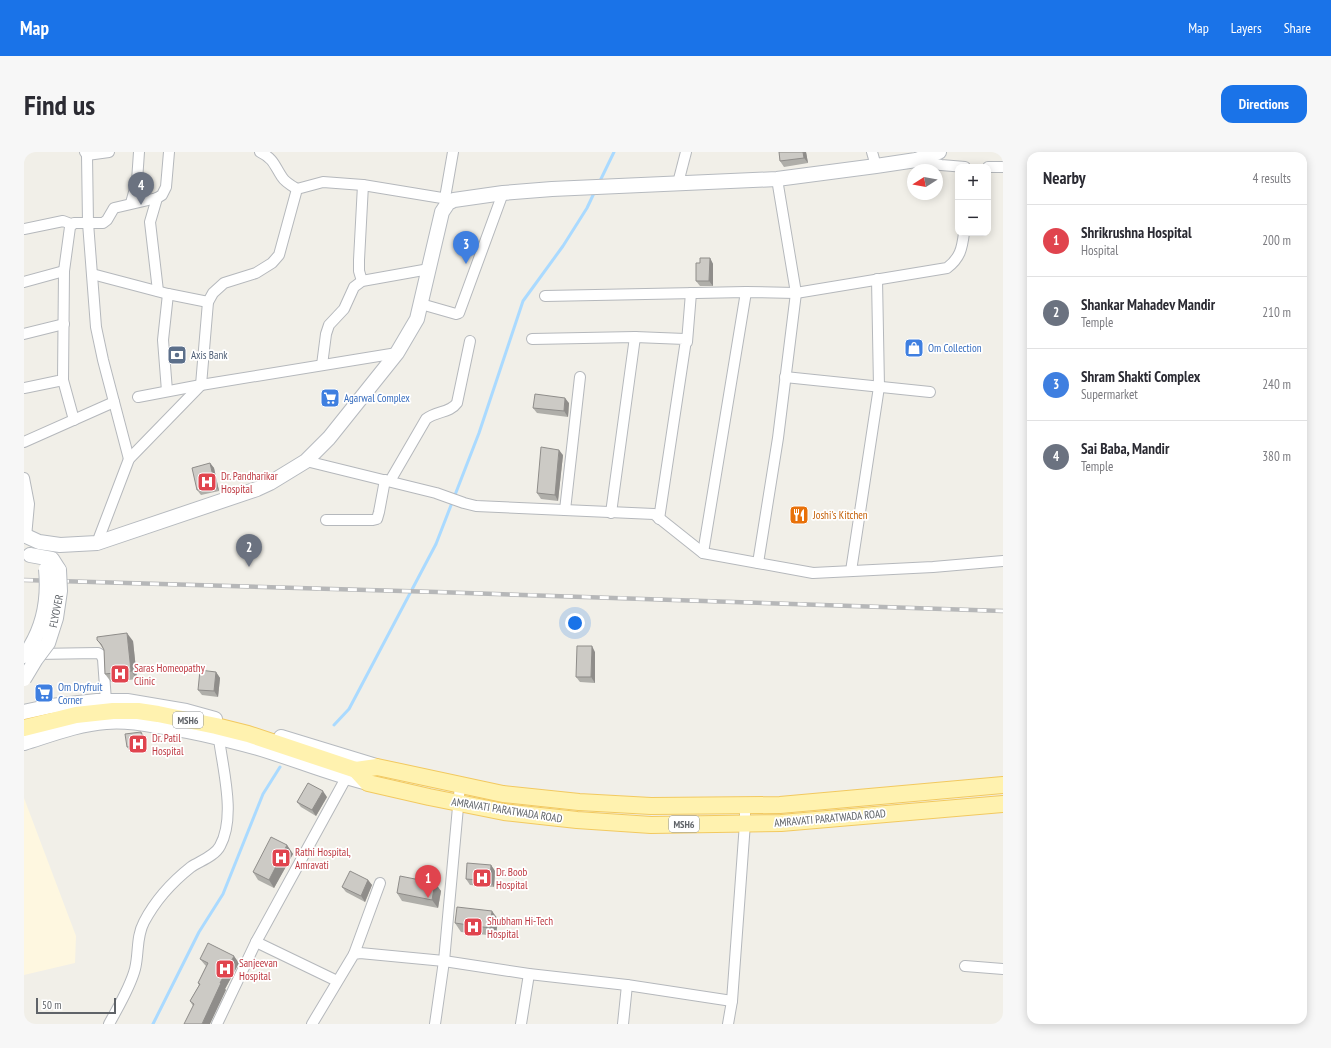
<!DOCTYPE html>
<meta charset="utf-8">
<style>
body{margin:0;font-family:"PT Sans Narrow",sans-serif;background:#f7f7f7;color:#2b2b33}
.controls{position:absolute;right:12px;top:12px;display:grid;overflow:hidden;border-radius:8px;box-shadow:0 2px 10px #0003}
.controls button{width:36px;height:36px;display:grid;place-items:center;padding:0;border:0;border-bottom:1px solid #e1e1e2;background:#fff;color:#2b2b33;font:20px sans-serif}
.compass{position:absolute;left:883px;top:12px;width:36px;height:36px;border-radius:50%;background:#fff;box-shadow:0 2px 10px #0003;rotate:259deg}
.scale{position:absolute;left:12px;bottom:10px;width:80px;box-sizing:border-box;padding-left:4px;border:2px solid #5f6368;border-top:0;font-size:11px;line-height:14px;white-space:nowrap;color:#5f6368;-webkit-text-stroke:3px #fff;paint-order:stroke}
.you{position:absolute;left:551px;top:471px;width:14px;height:14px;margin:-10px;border:3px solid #fff;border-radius:50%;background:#1a73e8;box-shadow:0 0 0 6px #1a73e833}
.badge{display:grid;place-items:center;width:26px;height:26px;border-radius:50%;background:#1a73e8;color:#fff;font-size:13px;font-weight:700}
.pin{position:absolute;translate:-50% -33px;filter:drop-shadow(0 1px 2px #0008)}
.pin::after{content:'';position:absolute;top:21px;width:14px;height:12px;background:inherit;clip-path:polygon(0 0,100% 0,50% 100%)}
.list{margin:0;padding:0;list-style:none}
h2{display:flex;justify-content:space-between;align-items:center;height:52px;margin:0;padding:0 16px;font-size:17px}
h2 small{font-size:13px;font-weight:400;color:#7c7c81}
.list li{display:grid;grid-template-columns:26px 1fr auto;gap:12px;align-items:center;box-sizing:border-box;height:72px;padding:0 16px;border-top:1px solid #e1e1e2}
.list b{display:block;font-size:15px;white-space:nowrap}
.list p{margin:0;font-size:13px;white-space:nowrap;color:#7c7c81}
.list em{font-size:13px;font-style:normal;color:#7c7c81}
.map{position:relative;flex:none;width:979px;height:872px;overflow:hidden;border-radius:12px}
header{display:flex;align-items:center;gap:24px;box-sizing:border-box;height:56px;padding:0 20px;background:#1a73e8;color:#fff}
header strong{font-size:19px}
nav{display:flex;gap:22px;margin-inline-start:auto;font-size:14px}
.intro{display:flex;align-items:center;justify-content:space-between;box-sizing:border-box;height:96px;padding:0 24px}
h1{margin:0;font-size:28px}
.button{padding:10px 18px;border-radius:12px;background:#1a73e8;color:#fff;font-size:14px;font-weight:700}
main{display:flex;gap:24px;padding:0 24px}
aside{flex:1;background:#fff;border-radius:12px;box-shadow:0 2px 10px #0003}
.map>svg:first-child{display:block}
</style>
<header>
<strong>Map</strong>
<nav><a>Map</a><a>Layers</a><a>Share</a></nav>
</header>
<div class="intro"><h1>Find us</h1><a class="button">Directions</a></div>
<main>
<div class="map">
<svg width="979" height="872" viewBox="0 0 979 872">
<rect width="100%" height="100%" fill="#f1efe8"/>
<path fill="#fef7e0" d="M0 646 52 784 51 811 0 823Z"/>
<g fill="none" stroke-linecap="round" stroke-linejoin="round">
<g stroke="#aadaff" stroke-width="3">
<path d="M575 31 590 0"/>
<path d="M310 573 325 557 412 392 455 281 499 149 539 94 563 56 571 39"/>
<path d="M129 872 175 780 199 742 239 642 256 615"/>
</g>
<g stroke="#b5b8bc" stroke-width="12">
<g id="street">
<path d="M61 0 63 3 64 71 72 175 79 208 105 307"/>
<path d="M236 0C250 7 250 13 258 25 261 30 268 34 273 37"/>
<path d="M848 0 852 14"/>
<path d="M63 3 85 0"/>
<path d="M892 8 917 13 941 15"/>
<path d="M964 15H979"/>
<path d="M654 31 662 0"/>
<path d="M133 46 126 70 134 139"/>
<path d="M421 46 429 0"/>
<path d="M107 51 113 29 115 0"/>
<path d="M0 77 39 69 47 72"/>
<path d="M68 122 144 142 184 150"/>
<path d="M338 129 335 119V108L339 33"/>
<path d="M0 130 40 119"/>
<path d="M521 144 722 140 772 141 923 116C936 106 938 97 940 81"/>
<path d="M397 152 432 162 435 161 479 41"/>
<path d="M0 182 40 172"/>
<path d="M508 187 611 185 661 187 662 188 635 367"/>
<path d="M663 190 667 141"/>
<path d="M298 213 302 182 305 173 320 157 330 135 338 129 405 117"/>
<path d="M761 225 906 240"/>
<path d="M39 228 50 268"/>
<path d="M0 236 39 228 40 119 46 75 50 71H79L83 68 90 56 133 46 138 43 142 35 145 0"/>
<path d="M143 239 139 188 144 142"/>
<path d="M114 245 177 233 373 201"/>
<path d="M0 290 90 250"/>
<path d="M282 309 412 341 440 351 452 354 630 362 679 401 789 421 909 415 979 409"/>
<path d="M0 326 5 352 2 385"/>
<path d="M366 329 402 267C412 259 426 261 433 251L446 189"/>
<path d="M541 358 556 225"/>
<path d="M587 361 611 185"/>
<path d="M302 368H349L353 367 355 360 361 328"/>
<path d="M73 391 105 307 177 233 184 150 189 141 200 131 232 121 248 111 255 103 273 37 299 30 339 33 430 48"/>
<path d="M679 401 722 140"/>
<path d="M734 411 754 286 772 141 753 27"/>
<path d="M827 419 855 235 853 127"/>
<path d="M12 502 74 501 77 503 79 507 82 549"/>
<path d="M232 790 313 829"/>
<path d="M330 802 356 731"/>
<path d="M941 814 979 817"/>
<path d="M85 872C94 855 106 836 111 817 115 801 112 785 120 770 131 749 148 730 167 715 176 709 191 704 196 694 212 665 199 618 195 587"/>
<path d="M193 872 232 790 322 626"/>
<path d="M288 872 330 802 336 801 420 809 505 822 603 833 708 849"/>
<path d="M411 872 420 809 436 633"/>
<path d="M497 872 505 822"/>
<path d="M599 872 603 833"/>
<path d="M704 872 708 849 721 671V653"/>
</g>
</g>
<g stroke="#b6babf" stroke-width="16">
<g id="secondary">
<path d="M0 383 15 390 36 393 73 391 233 337 246 331 282 309 305 286 373 201 393 167 418 60 424 51 430 48 479 41 528 37 753 27 852 14 892 8 915 0"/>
<path d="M6 403 28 407 35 418"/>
<path d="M0 560 27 554 73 549H103L162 559 191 567"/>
<path d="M257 585 352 614"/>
<path d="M0 591C26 583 54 572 82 570 99 568 117 571 133 574 167 578 201 587 234 596 271 607 306 622 344 631"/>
</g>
</g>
<g stroke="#f2c960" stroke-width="18">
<g id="primary">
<path d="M0 576 52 563 89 559H114L134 562 192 574 224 582 332 618 353 615 479 642 555 650 627 654 756 653 979 633"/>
<path d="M332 618 344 631 405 645 480 660 553 668 627 673 757 671 979 652"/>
</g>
</g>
<use href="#street" stroke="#fff" stroke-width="10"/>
<use href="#secondary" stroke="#fff" stroke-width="14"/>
<use href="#primary" stroke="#fff2af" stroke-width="16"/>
<g stroke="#b6b7b8" stroke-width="4.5">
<path id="rail" d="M0 428 413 440 979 459"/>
</g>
<use href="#rail" stroke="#fff" stroke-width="3" stroke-dasharray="9" stroke-linecap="butt"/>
<g stroke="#b6babf" stroke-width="16" stroke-linecap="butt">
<g id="secondary-bridge">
<path d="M0 504C19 479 25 448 22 417"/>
<path d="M0 527 12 507 24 491 32 466 36 439 35 418"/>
</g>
</g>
<use href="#secondary-bridge" stroke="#fff" stroke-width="14"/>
</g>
<g fill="#afaea9">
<path d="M755 0H782L784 11 760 15 756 9Z"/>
<path d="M686 106 689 112V134H676L672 129Z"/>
<path d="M545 251 544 265 513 261 509 256Z"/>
<path d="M539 303 534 349 517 347 513 341Z"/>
<path d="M186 311 190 316 195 339 177 343 173 338Z"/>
<path d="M73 488 109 489 113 527 87 530 81 522 80 498Z"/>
<path d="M571 500V531L556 530 552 525Z"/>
<path d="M192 520 196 526 194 545 178 543 174 538Z"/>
<path d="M121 585 122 599 107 601 103 595Z"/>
<path d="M303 645 292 664 277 655 273 650Z"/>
<path d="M263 693 269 702 250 736 234 728 229 720Z"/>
<path d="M467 713 471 719 470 735 446 733 442 727Z"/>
<path d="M344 728 348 733 341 750 322 740 318 735Z"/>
<path d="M411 731 417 739 414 756 378 749 373 741Z"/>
<path d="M474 767 472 784 437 780 431 771Z"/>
<path d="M176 807 215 811 201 837 202 838 169 854 166 849 175 833 174 831 182 814 181 813Z"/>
</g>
<g fill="#8f8d8a">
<path d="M779 0H782L784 11 780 6Z"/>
<path d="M686 106 689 112V134L685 129Z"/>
<path d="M541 246 545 251 544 265 540 259Z"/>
<path d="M535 298 539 303 534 349 531 343Z"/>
<path d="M186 311 190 316 195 339 191 333Z"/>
<path d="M103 481 109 489 113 527 107 519Z"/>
<path d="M568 494 571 500V531L567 525Z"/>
<path d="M192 520 196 526 194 545 190 539Z"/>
<path d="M117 580 121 585 122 599 119 593Z"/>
<path d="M299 639 303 645 292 664 288 658Z"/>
<path d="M263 693 269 702 250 736 245 728Z"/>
<path d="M467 713 471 719 470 735 466 729Z"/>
<path d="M344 728 348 733 341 750 337 744Z"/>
<path d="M411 731 417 739 414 756 408 748Z"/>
<path d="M468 759 474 767 472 784 466 776Z"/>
<path d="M210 804 215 811 201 837 202 838 186 872H178L196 831Z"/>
</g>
<g fill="#cccac5" stroke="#8f8d8a">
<path d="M755 0H779L780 6 756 9Z"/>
<path d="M676 106H686L685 129H672V111H676Z"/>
<path d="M511 242 541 246 540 259 509 256Z"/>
<path d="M517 295 535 298 531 343 513 341Z"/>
<path d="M186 311 191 333 173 338 168 316Z"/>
<path d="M103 481 107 519 81 522 80 498 77 492 73 488V485Z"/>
<path d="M553 494H568L567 525H552Z"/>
<path d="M176 518 192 520 190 539 174 538Z"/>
<path d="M117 580 119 593 103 595 101 582Z"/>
<path d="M284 631 299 639 288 658 273 650Z"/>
<path d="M247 685 263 693 245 728 229 720Z"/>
<path d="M443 711 467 713 466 729 442 727Z"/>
<path d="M326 719 344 728 337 744 318 735Z"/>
<path d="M376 724 411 731 408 748 373 741Z"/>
<path d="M433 755 468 759 466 776 431 771Z"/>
<path d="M184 791 210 804 196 831H197L178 872H160L170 852 166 849 176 832 174 831 184 811 176 807Z"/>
</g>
<defs>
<g id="shop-square" transform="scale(1)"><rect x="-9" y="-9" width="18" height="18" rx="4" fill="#3f7fe0" stroke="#fff"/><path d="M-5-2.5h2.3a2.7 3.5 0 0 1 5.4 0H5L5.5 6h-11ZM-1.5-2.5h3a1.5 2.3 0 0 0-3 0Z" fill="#fff"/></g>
<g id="bank-square" transform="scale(1)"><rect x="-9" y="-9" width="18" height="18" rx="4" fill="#5c6f8a" stroke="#fff"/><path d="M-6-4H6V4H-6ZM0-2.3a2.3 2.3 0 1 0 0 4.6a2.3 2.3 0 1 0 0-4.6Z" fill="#fff"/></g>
<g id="supermarket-square" transform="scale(1)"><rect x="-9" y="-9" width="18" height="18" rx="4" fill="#3f7fe0" stroke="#fff"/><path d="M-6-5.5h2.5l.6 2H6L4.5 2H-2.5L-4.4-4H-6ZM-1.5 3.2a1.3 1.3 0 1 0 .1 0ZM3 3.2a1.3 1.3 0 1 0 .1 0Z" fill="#fff"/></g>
<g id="hospital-square" transform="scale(1)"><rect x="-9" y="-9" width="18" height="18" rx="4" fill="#e0444e" stroke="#fff"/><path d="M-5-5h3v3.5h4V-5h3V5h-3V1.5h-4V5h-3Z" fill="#fff"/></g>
<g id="restaurant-square" transform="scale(1)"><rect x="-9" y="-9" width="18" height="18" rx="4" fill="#e8710a" stroke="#fff"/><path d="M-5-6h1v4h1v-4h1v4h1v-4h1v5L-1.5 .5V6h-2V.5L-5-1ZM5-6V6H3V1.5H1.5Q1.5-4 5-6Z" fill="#fff"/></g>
</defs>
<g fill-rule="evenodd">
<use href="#shop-square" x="890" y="196"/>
<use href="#bank-square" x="153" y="203"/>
<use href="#supermarket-square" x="306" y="246"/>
<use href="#hospital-square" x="183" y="330"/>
<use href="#restaurant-square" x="775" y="363"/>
<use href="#hospital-square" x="96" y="522"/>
<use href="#supermarket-square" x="20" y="541"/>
<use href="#hospital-square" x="114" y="592"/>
<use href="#hospital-square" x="257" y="706"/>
<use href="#hospital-square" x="458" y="726"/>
<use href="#hospital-square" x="449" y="775"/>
<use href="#hospital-square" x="201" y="817"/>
</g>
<g text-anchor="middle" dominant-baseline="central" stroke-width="3.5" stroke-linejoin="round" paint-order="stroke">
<g fill="#fff" stroke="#8f9295" stroke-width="1">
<rect x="149" y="560" width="30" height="16" rx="3"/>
<rect x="645" y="664" width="30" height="16" rx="3"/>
</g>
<g font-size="10" font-weight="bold" fill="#5f6368">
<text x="164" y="568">MSH6</text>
<text x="660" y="672">MSH6</text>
</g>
<g font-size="11" fill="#366cbe" stroke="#fff" text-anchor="start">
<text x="904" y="196">Om Collection</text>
<text x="320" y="246">Agarwal Complex</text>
<text x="34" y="535">Om Dryfruit<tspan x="34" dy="13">Corner</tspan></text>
</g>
<g font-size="11" fill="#4e5e75" stroke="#fff" text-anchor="start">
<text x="167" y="203">Axis Bank</text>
</g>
<g font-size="11" fill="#be3a42" stroke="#fff" text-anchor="start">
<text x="197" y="324">Dr. Pandharikar<tspan x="197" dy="13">Hospital</tspan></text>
<text x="110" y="516">Saras Homeopathy<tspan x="110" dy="13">Clinic</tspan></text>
<text x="128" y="586">Dr. Patil<tspan x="128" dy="13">Hospital</tspan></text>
<text x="271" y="700">Rathi Hospital,<tspan x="271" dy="13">Amravati</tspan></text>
<text x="472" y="720">Dr. Boob<tspan x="472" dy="13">Hospital</tspan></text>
<text x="463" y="769">Shubham Hi-Tech<tspan x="463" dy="13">Hospital</tspan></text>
<text x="215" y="811">Sanjeevan<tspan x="215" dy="13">Hospital</tspan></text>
</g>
<g font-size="11" fill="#c56008" stroke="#fff" text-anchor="start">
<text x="789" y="363">Joshi's Kitchen</text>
</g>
<g font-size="11" fill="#5f6368" stroke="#fff">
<text transform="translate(32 459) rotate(-79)">FLYOVER</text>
<text transform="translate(483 658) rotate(9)">AMRAVATI PARATWADA ROAD</text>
<text transform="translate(806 666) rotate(-5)">AMRAVATI PARATWADA ROAD</text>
</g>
</g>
</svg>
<div class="controls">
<button>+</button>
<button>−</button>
</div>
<svg class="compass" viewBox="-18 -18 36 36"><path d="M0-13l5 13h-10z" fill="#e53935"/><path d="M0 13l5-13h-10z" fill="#7c7c81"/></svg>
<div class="scale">50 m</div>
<div class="you"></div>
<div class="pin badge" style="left:404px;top:746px;background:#e0444e">1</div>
<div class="pin badge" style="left:225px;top:415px;background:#6b7280">2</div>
<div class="pin badge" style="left:442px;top:112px;background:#3f7fe0">3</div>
<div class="pin badge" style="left:117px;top:53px;background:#6b7280">4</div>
</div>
<aside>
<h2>Nearby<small>4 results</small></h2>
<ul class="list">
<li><span class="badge" style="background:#e0444e">1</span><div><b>Shrikrushna Hospital</b><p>Hospital</p></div><em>200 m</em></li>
<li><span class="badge" style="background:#6b7280">2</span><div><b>Shankar Mahadev Mandir</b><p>Temple</p></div><em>210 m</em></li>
<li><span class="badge" style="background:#3f7fe0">3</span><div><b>Shram Shakti Complex</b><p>Supermarket</p></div><em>240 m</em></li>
<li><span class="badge" style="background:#6b7280">4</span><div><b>Sai Baba, Mandir</b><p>Temple</p></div><em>380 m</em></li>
</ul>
</aside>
</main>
